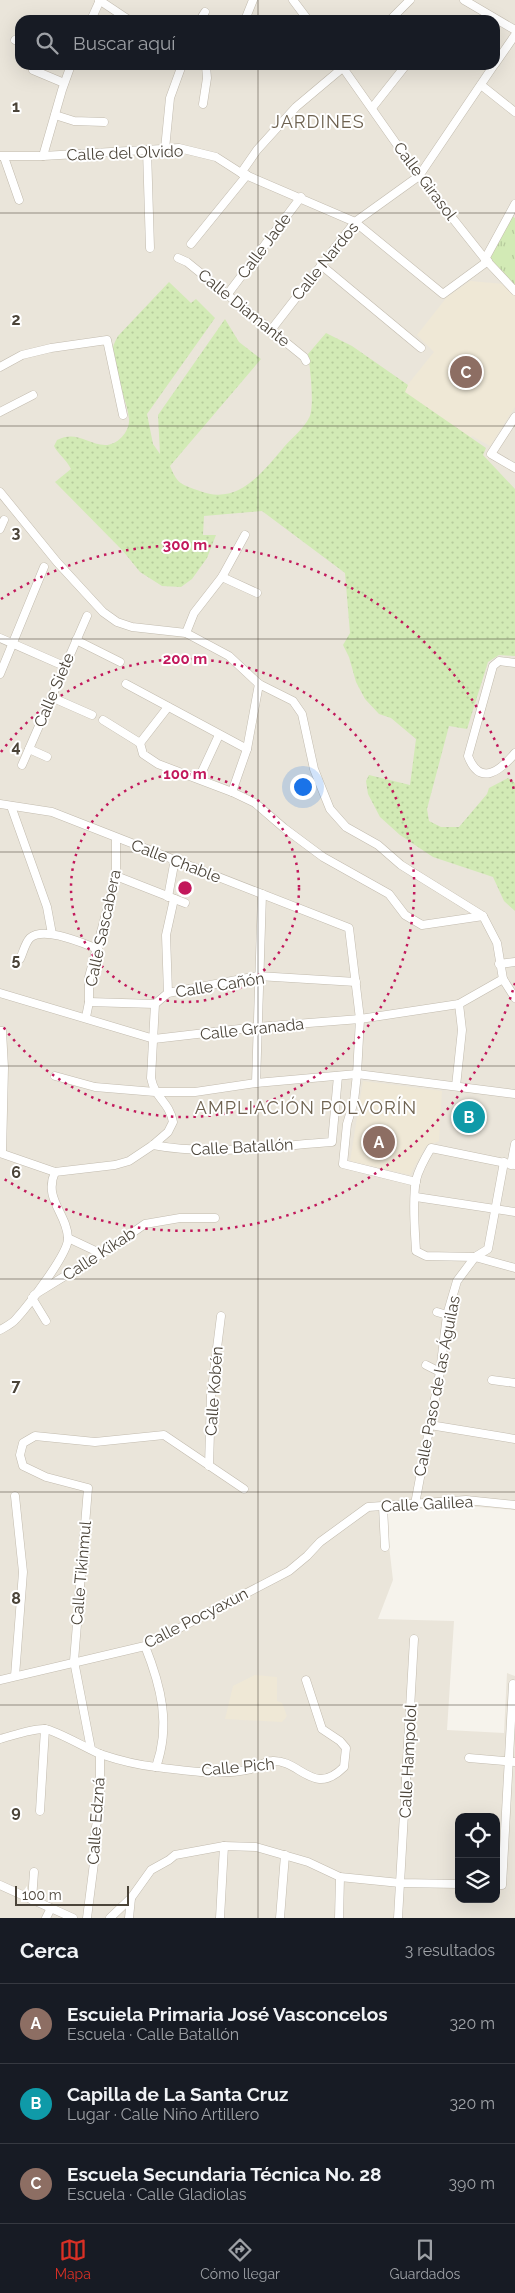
<!DOCTYPE html>
<html lang="es">
<meta charset="utf-8">
<style>
body{margin:0;font-family:Raleway,sans-serif;background:#20242c;color:#f1f3f6}
.controls{position:absolute;right:15px;bottom:15px;display:grid;overflow:hidden;border-radius:10px;box-shadow:0 5px 20px #0002}
.controls button{width:45px;height:45px;display:grid;place-items:center;padding:0;border:0;border-bottom:1px solid #363941;background:#171b24;color:#f1f3f6;font:25px sans-serif}
.scale{position:absolute;left:15px;bottom:12px;width:114px;box-sizing:border-box;padding-left:5px;border:2px solid #4b4439;border-top:0;font-size:14px;line-height:18px;white-space:nowrap;color:#4b4439;-webkit-text-stroke:4px #fff;paint-order:stroke}
.you{position:absolute;left:302px;top:786px;width:18px;height:18px;margin:-12px;border:4px solid #fff;border-radius:50%;background:#1a73e8;box-shadow:0 0 0 8px #1a73e833}
.badge{display:grid;place-items:center;width:32px;height:32px;border-radius:50%;background:#d93025;color:#fff;font-size:16px;font-weight:700}
.pin{position:absolute;translate:-50% -50%;border:2px solid #fff;box-shadow:0 1px 5px #0006}
.list{margin:0;padding:0;list-style:none}
h2{display:flex;justify-content:space-between;align-items:center;height:65px;margin:0;padding:0 20px;font-size:21px}
h2 small{font-size:16px;font-weight:400;color:#9ea1a6}
.list li{display:grid;grid-template-columns:32px 1fr auto;gap:15px;align-items:center;box-sizing:border-box;height:80px;padding:0 20px;border-top:1px solid #363941}
.list b{display:block;font-size:19px;white-space:nowrap}
.list p{margin:0;font-size:16px;white-space:nowrap;color:#9ea1a6}
.list em{font-size:16px;font-style:normal;color:#9ea1a6}
.icon{flex:none;width:28px;height:28px;fill:none;stroke:currentColor;stroke-width:2;stroke-linecap:round;stroke-linejoin:round}
.map{position:relative;flex:none;width:515px;height:1918px;overflow:hidden}
.search{position:absolute;background:#171b24;box-shadow:0 5px 20px #0002;left:15px;right:15px;top:15px;height:55px;display:flex;align-items:center;gap:12px;box-sizing:border-box;padding:0 18px;border-radius:15px;color:#9ea1a6;font-size:19px}
.sheet{height:305px;background:#171b24}
nav{display:flex;justify-content:space-around;align-items:center;box-sizing:border-box;height:70px;border-top:1px solid #363941;background:#171b24;font-size:14px;color:#9ea1a6}
nav a{display:grid;justify-items:center;gap:2px}
nav .on{color:#d93025}
.map>svg:first-child{display:block}
</style>
<div class="map">
<svg width="515" height="1918" viewBox="0 0 515 1918">
<defs>
<pattern id="grass-dots" width="8" height="8" patternUnits="userSpaceOnUse" patternTransform="scale(1.25)"><rect width="8" height="8" fill="#d2eab5"/><path d="M2 2h.1M6 6h.1" fill="none" stroke="#b6ca9c" stroke-width="1.8" stroke-linecap="round"/></pattern>
<pattern id="park-tufts" width="24" height="20" patternUnits="userSpaceOnUse" patternTransform="scale(1.25)"><rect width="24" height="20" fill="#d2eab5"/><path d="M3 7l-1-3M5 7V3M7 7l1-3M15 17l-1-3M17 17v-4M19 17l1-3" fill="none" stroke="#b6ca9c"/></pattern>
</defs>
<rect width="100%" height="100%" fill="#f6f3ec"/>
<path fill="#eae5da" fill-rule="evenodd" d="M0 0H515V1510L466 1506 385 1511 393 1580 378 1619 454 1621 447 1730 504 1733 507 1673 515 1676V1918H0ZM20 20H495V65H20ZM459 1817H496V1899H459Z"/>
<g fill="#efe8d6">
<path d="M470 281 504 284 515 296V407L490 446 472 436 468 442 401 393 434 352 417 335 447 297Z"/>
<path d="M363 1081 442 1091 439 1141 426 1146 410 1175 350 1161Z"/>
<path d="M255 1675 277 1677V1701L282 1703 287 1716 282 1722 225 1719 233 1686Z"/>
</g>
<path fill="url(#grass-dots)" d="M169 282 191 303 196 299 215 318 147 414 153 444 160 454 158 415 225 319 239 342 261 359 170 466C177 483 180 484 197 490 237 507 261 474 284 447 292 438 304 428 309 418 315 408 310 367 308 354L326 333 352 346 408 385 405 392 486 448 483 455 515 489V656L499 655 488 662 467 729 449 726 427 809 429 821 441 827H459L487 794 489 788 508 778 515 783V911L504 901 493 877 433 857 400 835 380 817 368 794 366 781 369 775 410 785 416 739 391 718 379 714 365 699 356 682 349 657 343 645 350 633 345 573 262 511 204 516 203 535H216L207 558 192 579 181 587 162 586 140 572 123 551 55 482 71 469C66 459 58 454 54 446L57 440C76 430 87 444 105 445 118 445 130 431 129 419 128 400 108 362 113 347 114 343 116 340 118 336Z"/>
<path fill="url(#park-tufts)" d="M509 214 515 218V291L487 258Z"/>
<g fill="none" stroke-linecap="round" stroke-linejoin="round">
<g stroke="#c2bbae" stroke-width="9">
<g id="minor">
<path d="M99 0 129 20"/>
<path d="M293 0 308 20"/>
<path d="M464 0 515 30"/>
<path d="M91 20 100 0"/>
<path d="M200 20 205 12"/>
<path d="M245 20 253 0"/>
<path d="M390 20 410 0"/>
<path d="M15 40 20 42"/>
<path d="M495 64 515 35"/>
<path d="M34 65 33 70 64 83"/>
<path d="M201 65 206 66 207 78 203 104"/>
<path d="M341 65 419 176 485 259 515 291"/>
<path d="M481 85 515 112"/>
<path d="M372 108 406 65"/>
<path d="M55 115 74 121 104 122"/>
<path d="M165 149 170 98 182 65"/>
<path d="M147 150 150 248"/>
<path d="M0 156H43L179 148 216 157 241 173 355 222 443 294 488 261"/>
<path d="M43 156 62 90 71 65"/>
<path d="M4 157 19 200"/>
<path d="M241 173 257 150 296 107 346 65"/>
<path d="M191 244 247 175"/>
<path d="M178 258 187 262 304 357 306 361"/>
<path d="M485 259 515 204"/>
<path d="M321 265 421 348"/>
<path d="M227 295 301 197"/>
<path d="M271 330 355 222 419 176 494 65"/>
<path d="M0 367 22 355 51 348 107 340 123 415"/>
<path d="M0 412 33 395"/>
<path d="M515 417 491 454 515 468"/>
<path d="M0 492 57 562 103 612 117 622 132 627 186 633 229 656 259 684 293 701 302 714 314 769 330 809 346 827 378 845 401 865 483 916 497 943 503 979 515 998"/>
<path d="M0 529 4 520"/>
<path d="M222 577 257 593"/>
<path d="M186 633 194 613 222 577 245 535"/>
<path d="M0 638 64 666"/>
<path d="M76 640 120 662"/>
<path d="M515 663 499 661 493 666 468 756C480 787 500 771 515 753"/>
<path d="M0 674 44 567"/>
<path d="M126 684 247 749"/>
<path d="M51 697 92 715"/>
<path d="M103 720 140 743"/>
<path d="M140 743 143 754 158 764 232 792 255 803 284 828 323 857 389 894 405 915 422 925 483 916"/>
<path d="M140 743 168 707"/>
<path d="M29 749 47 757"/>
<path d="M22 765 87 616"/>
<path d="M199 778 219 735"/>
<path d="M232 792 247 749 259 684"/>
<path d="M0 804 52 812 349 928 360 1019 357 1074 354 1101 347 1124 343 1164 416 1182"/>
<path d="M11 806 47 907 52 934"/>
<path d="M116 876 185 903"/>
<path d="M168 897 175 859"/>
<path d="M20 959C23 953 25 943 30 938 44 926 82 943 98 949"/>
<path d="M499 964 515 962"/>
<path d="M0 993 154 1039 257 1027 360 1019 459 1004 503 979"/>
<path d="M168 993 166 935 174 899"/>
<path d="M89 1002 155 1004 168 993 258 976 356 982"/>
<path d="M86 1017 89 1002V977L116 876V838"/>
<path d="M0 1031H2L4 1068 2 1153"/>
<path d="M55 1076 95 1087 155 1092H195L256 1083 357 1074 515 1094"/>
<path d="M256 1083 262 894"/>
<path d="M456 1086 462 1030 459 1004"/>
<path d="M153 1145C211 1156 273 1146 332 1142L338 1076"/>
<path d="M0 1153 55 1172 115 1165 129 1161 153 1145 168 1132 173 1122C169 1101 155 1099 151 1078L155 1004"/>
<path d="M511 1165 515 1144"/>
<path d="M515 1165 431 1148C425 1158 419 1168 416 1180 412 1200 415 1231 416 1251L426 1256 475 1257 515 1268"/>
<path d="M416 1197 515 1212"/>
<path d="M68 1238 102 1254"/>
<path d="M34 1295 109 1249 145 1224 180 1218H215"/>
<path d="M32 1298 46 1321"/>
<path d="M437 1312 447 1315"/>
<path d="M0 1330C5 1327 12 1324 16 1319 27 1307 69 1253 68 1238 67 1213 43 1199 55 1172"/>
<path d="M426 1365 440 1372"/>
<path d="M492 1380 515 1383"/>
<path d="M430 1425 515 1439"/>
<path d="M209 1466 211 1396 221 1316"/>
<path d="M415 1504 440 1372 447 1315 457 1281 475 1257 488 1249 504 1162"/>
<path d="M383 1506 385 1547"/>
<path d="M145 1646C161 1686 171 1725 156 1767"/>
<path d="M15 1676 23 1572 15 1496"/>
<path d="M0 1680 145 1646 289 1571 307 1556 320 1542 368 1507 466 1500 515 1505"/>
<path d="M0 1739C12 1736 33 1728 45 1729 55 1730 88 1749 100 1754 118 1760 137 1765 156 1767 186 1771 221 1776 251 1769 258 1767 265 1761 272 1761 300 1759 313 1798 344 1767L346 1748 340 1741 322 1729 306 1680"/>
<path d="M91 1749 74 1661 88 1488 46 1477 23 1466 20 1455 23 1443 35 1436 95 1442 164 1435 244 1489"/>
<path d="M469 1758 515 1762"/>
<path d="M40 1811 45 1729"/>
<path d="M0 1885 73 1918"/>
<path d="M496 1885H502L513 1684"/>
<path d="M32 1900 34 1872"/>
<path d="M46 1918 51 1908"/>
<path d="M87 1918 95 1855V1831L100 1809V1754"/>
<path d="M110 1918 131 1898 151 1870 169 1860 175 1855 224 1846 256 1847 308 1862 340 1877 400 1883 459 1884"/>
<path d="M129 1918 131 1898"/>
<path d="M220 1918 224 1846"/>
<path d="M280 1918 285 1855"/>
<path d="M339 1918 340 1877"/>
<path d="M398 1918 414 1639"/>
</g>
</g>
<use href="#minor" stroke="#fff" stroke-width="8"/>
</g>
<path fill="none" stroke="#4b4439" stroke-width="1" stroke-opacity="0.55" d="M258 0V20M258 65V1918M0 213H515M0 426H515M0 639H515M0 852H515M0 1066H515M0 1279H515M0 1492H515M0 1705H515"/>
<g fill="none" stroke="#c2185b" stroke-width="2.5" stroke-dasharray="2.5 5">
<circle cx="185" cy="888" r="114"/>
<path d="M1 752A229 229 0 1 1 1 1024"/>
<path d="M515 983A343 343 0 0 1 1 1177M1 599A343 343 0 0 1 515 793"/>
</g>
<g text-anchor="middle" dominant-baseline="central" stroke-width="4" stroke-linejoin="round" paint-order="stroke">
<g font-size="16" fill="#4b4439" stroke="#fff">
<text transform="translate(125 153) rotate(-2)">Calle del Olvido</text>
<text transform="translate(425 181) rotate(53)">Calle Girasol</text>
<text transform="translate(264 246) rotate(-53)">Calle Jade</text>
<text transform="translate(325 261) rotate(-51)">Calle Nardos</text>
<text transform="translate(244 308) rotate(39)">Calle Diamante</text>
<text transform="translate(54 690) rotate(-67)">Calle Siete</text>
<text transform="translate(176 861) rotate(21)">Calle Chable</text>
<text transform="translate(103 928) rotate(-78)">Calle Sascabera</text>
<text transform="translate(220 985) rotate(-9)">Calle Cañón</text>
<text transform="translate(252 1029) rotate(-6)">Calle Granada</text>
<text transform="translate(242 1147) rotate(-3)">Calle Batallón</text>
<text transform="translate(99 1254) rotate(-33)">Calle Kikab</text>
<text transform="translate(437 1386) rotate(-79)">Calle Paso de las Águilas</text>
<text transform="translate(214 1391) rotate(-86)">Calle Kobén</text>
<text transform="translate(427 1504) rotate(-3)">Calle Galilea</text>
<text transform="translate(81 1573) rotate(-85)">Calle Tikinmul</text>
<text transform="translate(196 1618) rotate(-27)">Calle Pocyaxun</text>
<text transform="translate(408 1761) rotate(-87)">Calle Hampolol</text>
<text transform="translate(238 1767) rotate(-5)">Calle Pich</text>
<text transform="translate(96 1821) rotate(-86)">Calle Edzná</text>
</g>
<g font-size="18" letter-spacing="1" fill="#6e6250" stroke="#fff">
<text x="318" y="121">JARDINES</text>
<text x="306" y="1107">AMPLIACIÓN POLVORÍN</text>
</g>
</g>
<g font-size="16" text-anchor="middle" font-weight="bold" fill="#4b4439" stroke="#fff" stroke-width="4" stroke-linejoin="round" paint-order="stroke">
<text x="16" y="112">1</text>
<text x="16" y="325">2</text>
<text x="16" y="538">3</text>
<text x="16" y="752">4</text>
<text x="16" y="965">5</text>
<text x="16" y="1178">6</text>
<text x="16" y="1391">7</text>
<text x="16" y="1604">8</text>
<text x="16" y="1817">9</text>
</g>
<circle cx="185" cy="888" r="8" fill="#c2185b" stroke="#fff" stroke-width="2.5"/>
<g font-size="15" text-anchor="middle" font-weight="bold" fill="#c2185b" stroke="#fff" stroke-width="4" stroke-linejoin="round" paint-order="stroke">
<text x="185" y="550">300 m</text>
<text x="185" y="664">200 m</text>
<text x="185" y="779">100 m</text>
</g>
</svg>
<div class="controls">
<button><svg class="icon" aria-label="locate" viewBox="0 0 24 24"><circle cx="12" cy="12" r="6"/><path d="M12 2v4M12 18v4M2 12h4M18 12h4"/></svg></button>
<button><svg class="icon" aria-label="layers" viewBox="0 0 24 24"><path d="M12 4l9 5-9 5-9-5zM3 14l9 5 9-5"/></svg></button>
</div>
<div class="scale">100 m</div>
<div class="you"></div>
<div class="pin badge" style="left:379px;top:1142px;background:#8d6e63">A</div>
<div class="pin badge" style="left:469px;top:1117px;background:#0f9aa8">B</div>
<div class="pin badge" style="left:466px;top:372px;background:#8d6e63">C</div>
<div class="search"><svg class="icon" aria-label="search" viewBox="0 0 24 24"><circle cx="10" cy="10" r="6"/><path d="M15 15l6 6"/></svg>Buscar aquí</div>
</div>
<section class="sheet">
<h2>Cerca<small>3 resultados</small></h2>
<ul class="list">
<li><span class="badge" style="background:#8d6e63">A</span><div><b>Escuiela Primaria José Vasconcelos</b><p>Escuela · Calle Batallón</p></div><em>320 m</em></li>
<li><span class="badge" style="background:#0f9aa8">B</span><div><b>Capilla de La Santa Cruz</b><p>Lugar · Calle Niño Artillero</p></div><em>320 m</em></li>
<li><span class="badge" style="background:#8d6e63">C</span><div><b>Escuela Secundaria Técnica No. 28</b><p>Escuela · Calle Gladiolas</p></div><em>390 m</em></li>
</ul>
</section>
<nav>
<a class="on"><svg class="icon" aria-label="map" viewBox="0 0 24 24"><path d="M3 6l6-2 6 2 6-2v14l-6 2-6-2-6 2zM9 4v14M15 6v14"/></svg>Mapa</a>
<a><svg class="icon" aria-label="directions" viewBox="0 0 24 24"><path d="M12 3l9 9-9 9-9-9zM9 14v-3h6M13 9l2 2-2 2"/></svg>Cómo llegar</a>
<a><svg class="icon" aria-label="saved" viewBox="0 0 24 24"><path d="M7 4h10v16l-5-4-5 4z"/></svg>Guardados</a>
</nav>
